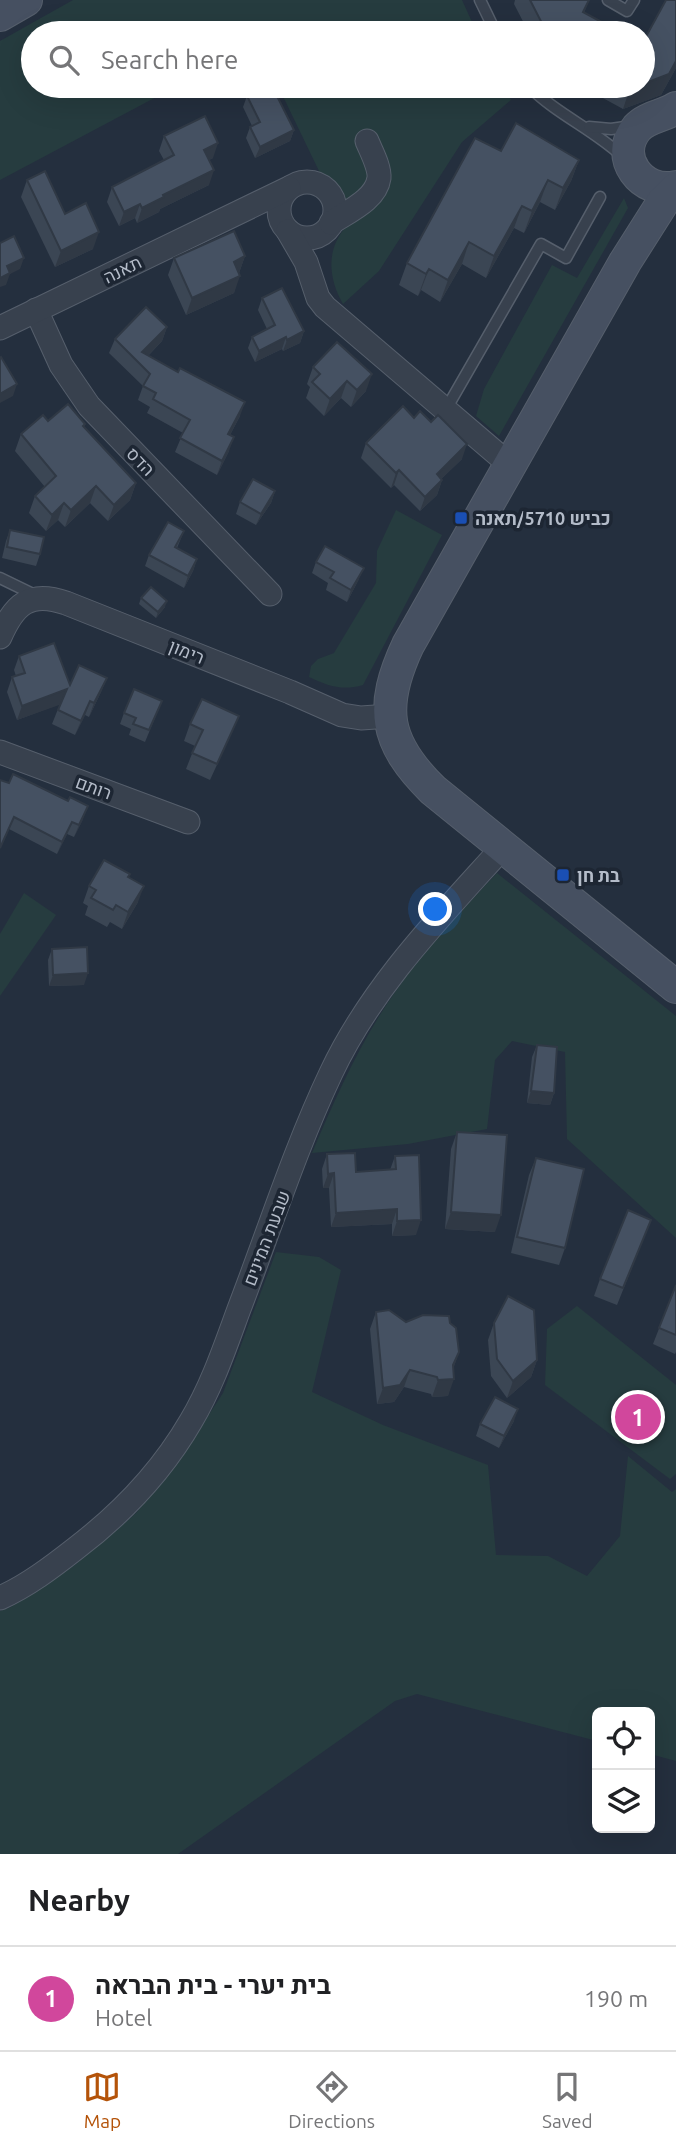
<!DOCTYPE html>
<meta charset="utf-8">
<style>
body{margin:0;font-family:Ubuntu,Heebo,sans-serif;background:#f2f2f2;color:#202124}
.controls{position:absolute;right:21px;bottom:21px;display:grid;overflow:hidden;border-radius:10px;box-shadow:0 7px 28px #0002}
.controls button{width:63px;height:63px;display:grid;place-items:center;padding:0;border:0;border-bottom:2px solid #e0e0e0;background:#fff;color:#202124;font:35px sans-serif}
.you{position:absolute;left:436px;top:910px;width:24px;height:24px;margin:-18px;border:5px solid #fff;border-radius:50%;background:#1a73e8;box-shadow:0 0 0 10px #1a73e833}
.badge{display:grid;place-items:center;width:46px;height:46px;border-radius:50%;background:#b45309;color:#fff;font-size:23px;font-weight:700}
.pin{position:absolute;translate:-50% -50%;border:4px solid #fff;box-shadow:0 2px 7px #0006}
.list{margin:0;padding:0;list-style:none}
h2{display:flex;justify-content:space-between;align-items:center;height:91px;margin:0;padding:0 28px;font-size:30px}
h2 small{font-size:23px;font-weight:400;color:#757577}
.list li{display:grid;grid-template-columns:46px 1fr auto;gap:21px;align-items:center;box-sizing:border-box;height:105px;padding:0 28px;border-top:2px solid #e0e0e0}
.list b{display:block;font-size:26px;white-space:nowrap}
.list p{margin:0;font-size:23px;white-space:nowrap;color:#757577}
.list em{font-size:23px;font-style:normal;color:#757577}
.icon{flex:none;width:38px;height:38px;fill:none;stroke:currentColor;stroke-width:2;stroke-linecap:round;stroke-linejoin:round}
.map{position:relative;flex:none;width:676px;height:1854px;overflow:hidden}
.search{position:absolute;background:#fff;box-shadow:0 7px 28px #0002;left:21px;right:21px;top:21px;height:77px;display:flex;align-items:center;gap:18px;box-sizing:border-box;padding:0 24px;border-radius:38px;color:#757577;font-size:26px}
.sheet{height:196px;background:#fff}
nav{display:flex;justify-content:space-around;align-items:center;box-sizing:border-box;height:98px;border-top:2px solid #e0e0e0;background:#fff;font-size:19px;color:#757577}
nav a{display:grid;justify-items:center;gap:4px}
nav .on{color:#b45309}
.map>svg:first-child{display:block}
</style>
<div class="map">
<svg width="676" height="1854" viewBox="0 0 676 1854">
<rect width="100%" height="100%" fill="#242f3e"/>
<g fill="#263c3f">
<path d="M73 0H462L477 33H33V86H177L0 180V41Z"/>
<path d="M278 86H503L511 100 462 142 379 271 343 304C329 280 325 250 346 227Z"/>
<path d="M624 198 628 208 499 436 476 416 484 389 552 265 577 278Z"/>
<path d="M396 510 442 535 363 685C342 691 328 686 309 677L311 666 318 659 334 653 376 583 377 551Z"/>
<path d="M497 873 676 1016V1238L567 1139 565 1052 512 1041 495 1060 487 1129 408 1144 312 1153C335 1099 359 1044 393 995 423 951 461 911 497 873Z"/>
<path d="M24 893 56 915 0 996V934Z"/>
<path d="M276 1252 319 1257 341 1270 312 1392 383 1425 488 1465 496 1555 548 1556 587 1576 620 1536 628 1456 672 1492 676 1489V1761L650 1754V1712H597V1741L417 1694 395 1701 178 1854H0V1611L11 1607 76 1564 136 1513 183 1454 223 1393Z"/>
<path d="M577 1306 676 1385V1474L670 1479 545 1385 547 1329Z"/>
</g>
<g fill="none" stroke-linecap="round" stroke-linejoin="round">
<g stroke="#565f6c" stroke-width="13">
<g id="service">
<path d="M480 0 496 33"/>
<path d="M608 0 627 11 634 0"/>
<path d="M529 86C556 114 593 129 622 156"/>
<path d="M589 127 611 129 632 126"/>
<path d="M445 411 541 244 566 258 600 197"/>
<path d="M0 578 35 595"/>
</g>
</g>
<g stroke="#565f6c" stroke-width="25">
<g id="minor">
<circle cx="307" cy="210" r="28"/>
<path d="M331 223C347 212 376 200 379 178 380 167 371 151 367 141"/>
<path d="M288 231 306 262 318 298 325 307 510 465"/>
<path d="M36 310 61 365 89 406 270 594"/>
<path d="M0 328 289 188"/>
<path d="M0 637C14 605 29 590 66 603L290 692 342 715 361 718 390 716"/>
<path d="M0 752 188 822"/>
<path d="M0 1598C27 1586 52 1567 75 1549 121 1514 162 1471 191 1421 212 1386 225 1347 239 1309 269 1231 295 1149 331 1073 372 986 440 917 503 847"/>
</g>
</g>
<g stroke="#565f6c" stroke-width="34">
<g id="secondary">
<path d="M0 15 26 0"/>
<path d="M676 108C664 116 647 117 637 128 613 157 642 195 676 187"/>
<path d="M676 189 663 202 625 262 408 645C379 707 384 742 433 790L676 987"/>
</g>
</g>
<use href="#service" stroke="#38414e" stroke-width="10"/>
<use href="#minor" stroke="#38414e" stroke-width="23"/>
<use href="#secondary" stroke="#465061" stroke-width="32"/>
</g>
<g fill="#3b4654">
<path d="M515 0H589L584 13 622 33H529L514 4Z"/>
<path d="M676 0V68L661 95 623 109 581 86H643Z"/>
<path d="M247 96 294 130 290 141 255 158 246 138 250 127 252 126 243 107Z"/>
<path d="M164 136 213 158 209 160V185L160 209 159 212 137 223 135 218 119 226 107 202 112 187 164 160 159 151Z"/>
<path d="M501 151 579 160 571 181 555 210 540 202 524 233 514 228 486 278 462 264 440 302 421 290 418 296 399 285 407 263Z"/>
<path d="M27 180 65 214 93 249 55 267 21 197Z"/>
<path d="M245 256 239 273 234 293 186 315 168 275 174 258Z"/>
<path d="M262 298 304 331 300 343 283 351 282 349 255 362 248 348 252 337 267 329 258 310Z"/>
<path d="M167 327 162 341 148 356 240 416 230 435 229 451 217 475 175 452 183 433 147 413 150 407 138 400 143 386 109 353 115 339Z"/>
<path d="M337 342 366 391 351 407 341 398 324 416 306 398 310 387 307 384 313 367Z"/>
<path d="M414 418 462 459 441 479 442 480 437 495 420 511 394 485 391 488 361 458 366 443Z"/>
<path d="M48 421 85 424 84 427 136 483 130 500 108 521 90 503 65 527 58 520 46 531 29 513 35 496 45 487 15 451 21 434Z"/>
<path d="M275 491 271 503 256 525 236 514 240 502Z"/>
<path d="M10 530 40 554 36 566 2 558 6 541Z"/>
<path d="M184 531 177 548 197 559 193 571 184 588 145 566 149 555Z"/>
<path d="M316 562 359 579 347 602 326 590 328 583 312 573Z"/>
<path d="M141 598 165 607 156 618 139 604Z"/>
<path d="M19 656 70 685 107 678 101 692 89 717 85 715 75 735 52 724 60 704 17 720 7 692 12 677 16 676 14 670Z"/>
<path d="M162 701 145 742 129 735 131 729 120 724 124 713Z"/>
<path d="M239 716 232 732 210 780 186 769 195 746 184 741 190 724Z"/>
<path d="M0 780 83 819 74 837 67 834 57 854 9 829Z"/>
<path d="M129 877 138 902 122 929 110 922 107 927 85 915 88 906 83 903 89 886Z"/>
<path d="M52 949 84 985 49 986 48 960Z"/>
<path d="M537 1045 554 1093 550 1105 527 1103 532 1057Z"/>
<path d="M457 1132 495 1232 445 1229 451 1149Z"/>
<path d="M327 1154 356 1172 390 1170 395 1156 416 1235 392 1236V1224L331 1227 329 1188H323L322 1169Z"/>
<path d="M536 1158 565 1248 559 1265 511 1253 529 1175Z"/>
<path d="M651 1220 617 1305 594 1296 600 1279Z"/>
<path d="M676 1285V1352L675 1354 653 1344Z"/>
<path d="M376 1312 406 1322 450 1323 459 1352 453 1369 448 1396 432 1397 431 1394 404 1387 394 1402 377 1404 370 1329Z"/>
<path d="M494 1323 537 1360 531 1377 507 1398 491 1376 488 1340Z"/>
<path d="M514 1421 499 1448 476 1436 480 1424Z"/>
</g>
<g fill="#303945">
<path d="M676 61V68L661 95 623 109 630 88 637 86H643V84Z"/>
<path d="M294 130 290 141 255 158 260 147Z"/>
<path d="M218 143 213 158 199 165 204 150Z"/>
<path d="M579 160 571 181 555 210 563 188Z"/>
<path d="M214 170 209 185 160 209 159 212 137 223 142 208 163 195Z"/>
<path d="M548 180 540 202 524 233 532 211Z"/>
<path d="M140 204 135 218 119 226 124 212Z"/>
<path d="M522 206 514 228 486 278 494 256Z"/>
<path d="M99 232 93 249 55 267 61 251Z"/>
<path d="M469 242 462 264 440 302 448 280Z"/>
<path d="M245 256 239 273 234 262Z"/>
<path d="M24 258 20 269 10 274 6 285 0 287V278L7 266Z"/>
<path d="M429 269 421 290 418 296 426 274Z"/>
<path d="M240 276 234 293 186 315 192 298Z"/>
<path d="M167 327 162 341 140 364 142 352Z"/>
<path d="M304 331 300 343 283 351 287 340Z"/>
<path d="M286 337 282 349 255 362 259 351Z"/>
<path d="M372 374 366 391 351 407 357 390Z"/>
<path d="M347 381 341 398 324 416 330 399Z"/>
<path d="M17 384 13 396 0 403V394Z"/>
<path d="M245 402 240 416 223 448 228 434Z"/>
<path d="M234 437 229 451 217 475 222 461Z"/>
<path d="M467 444 462 459 431 489 437 474Z"/>
<path d="M399 470 394 485 391 488 396 473Z"/>
<path d="M442 480 437 495 420 511 425 497Z"/>
<path d="M136 483 130 500 108 521 114 505Z"/>
<path d="M96 486 90 503 65 527 71 510Z"/>
<path d="M275 491 271 503 256 525 261 514Z"/>
<path d="M64 503 58 520 46 531 52 515Z"/>
<path d="M197 559 193 571 184 588 188 576Z"/>
<path d="M364 568 359 579 347 602 351 590Z"/>
<path d="M167 601 165 607 156 618 158 612Z"/>
<path d="M107 678 101 692 89 717 94 703Z"/>
<path d="M67 689 62 704 17 720 22 706Z"/>
<path d="M90 701 85 715 75 735 81 721Z"/>
<path d="M88 806 83 819 74 837 79 825Z"/>
<path d="M72 822 67 834 57 854 62 842Z"/>
<path d="M144 886 138 902 122 929 128 912Z"/>
<path d="M88 973 84 985 49 986 53 975Z"/>
<path d="M531 1091 554 1093 550 1105 527 1103Z"/>
<path d="M334 1173 329 1188H323L328 1174Z"/>
<path d="M397 1209 392 1224 331 1227 336 1213Z"/>
<path d="M451 1212 501 1215 495 1232 445 1229Z"/>
<path d="M421 1220 416 1235 392 1236 397 1221Z"/>
<path d="M459 1352 453 1369 454 1379 448 1396 432 1397 438 1380 453 1365Z"/>
<path d="M537 1360 531 1377 507 1398 513 1381Z"/>
<path d="M410 1370 404 1387 394 1402 377 1404 383 1388Z"/>
<path d="M518 1409 514 1421 499 1448 504 1436Z"/>
</g>
<g fill="#455162" stroke="#303945" stroke-width="2">
<path d="M530 0H589L583 12 622 33H547Z"/>
<path d="M666 0H676V61L669 74 643 84V42Z"/>
<path d="M267 86H272L294 130 260 147 250 127 260 122 247 96Z"/>
<path d="M205 116 218 143 204 150 214 170 163 195 164 197 142 208 140 204 124 212 112 187 174 155 164 136Z"/>
<path d="M516 123 579 160 563 188 548 180 532 211 522 206 494 256 469 242 448 280 429 269 426 274 407 263 475 138 501 151Z"/>
<path d="M45 171 65 214 86 203 99 232 61 251 27 180Z"/>
<path d="M234 231 245 256 234 262 240 276 192 298 174 258Z"/>
<path d="M14 236 24 258 7 266 10 273 0 278V243Z"/>
<path d="M282 288 304 331 287 340 286 337 259 351 252 337 275 325 262 298Z"/>
<path d="M146 307 167 327 142 352 178 372 180 368 245 402 228 434 234 437 222 461 180 438 190 420 153 399 156 393 143 386 150 374 115 339Z"/>
<path d="M337 342 372 374 357 390 347 381 330 399 312 382 320 374 313 367Z"/>
<path d="M1 357 17 384 0 394V358Z"/>
<path d="M68 404 85 424 83 426 136 483 114 505 96 486 71 510 64 503 52 515 35 496 56 476 21 434 43 415 48 421Z"/>
<path d="M403 406 414 418 420 411 431 422 438 415 467 444 437 474 442 480 425 497 399 470 396 473 366 443Z"/>
<path d="M253 479 275 491 261 514 240 502Z"/>
<path d="M168 522 184 531 175 547 197 559 188 576 149 555Z"/>
<path d="M10 530 44 537 40 554 7 547Z"/>
<path d="M325 546 364 568 351 590 330 578 334 572 316 562Z"/>
<path d="M151 587 167 601 158 612 141 598Z"/>
<path d="M54 643 70 685 79 665 107 678 94 703 90 701 81 721 58 710 67 689 22 706 12 677 25 673 19 656Z"/>
<path d="M134 689 162 701 149 730 133 724 136 718 124 713Z"/>
<path d="M202 699 239 716 217 764 192 753 203 730 190 724Z"/>
<path d="M13 774 68 801 70 797 88 806 79 825 72 822 62 842 14 817 0 848V780L9 783Z"/>
<path d="M104 860 130 874 128 877 144 886 128 912 116 905 113 910 91 898 96 890 89 886Z"/>
<path d="M87 947 88 973 53 975 52 949Z"/>
<path d="M537 1045 557 1047 554 1093 531 1091Z"/>
<path d="M457 1132 507 1135 501 1215 451 1212Z"/>
<path d="M355 1153 356 1172 396 1169 395 1156 419 1155 421 1220 397 1221V1209L336 1213 334 1173 328 1174 327 1154Z"/>
<path d="M536 1158 584 1169 565 1248 517 1237Z"/>
<path d="M628 1210 651 1220 623 1288 600 1279Z"/>
<path d="M676 1285V1335L659 1328Z"/>
<path d="M508 1296 534 1310 537 1360 513 1381 497 1359 494 1323Z"/>
<path d="M389 1310 406 1322 423 1315 449 1316 450 1323 456 1328 459 1352 453 1365 454 1379 438 1380 437 1377 410 1370 400 1385 383 1388 376 1312Z"/>
<path d="M495 1397 518 1409 504 1436 480 1424Z"/>
</g>
<g fill="#1a4fb4" stroke="#1d2633" stroke-width="2.5">
<rect x="454" y="511" width="14" height="14" rx="3.5"/>
<rect x="556" y="868" width="14" height="14" rx="3.5"/>
</g>
<g text-anchor="middle" dominant-baseline="central" stroke-width="7" stroke-linejoin="round" paint-order="stroke">
<g font-size="18" fill="#b4bcc9" stroke="#1d2633">
<text transform="translate(122 269) rotate(-26)">תאנה</text>
<text transform="translate(141 461) rotate(46)">הדס</text>
<text transform="translate(187 651) rotate(22)">רימון</text>
<text transform="translate(94 787) rotate(20)">רותם</text>
<text transform="translate(266 1238) rotate(-69)">שבעת המינים</text>
</g>
<g font-size="18" font-weight="bold" fill="#b4bcc9" stroke="#1d2633" text-anchor="start">
<text x="475" y="518">כביש 5710/תאנה</text>
<text x="577" y="875">בת חן</text>
</g>
</g>
</svg>
<div class="controls">
<button><svg class="icon" aria-label="locate" viewBox="0 0 24 24"><circle cx="12" cy="12" r="6"/><path d="M12 2v4M12 18v4M2 12h4M18 12h4"/></svg></button>
<button><svg class="icon" aria-label="layers" viewBox="0 0 24 24"><path d="M12 4l9 5-9 5-9-5zM3 14l9 5 9-5"/></svg></button>
</div>
<div class="you"></div>
<div class="pin badge" style="left:638px;top:1417px;background:#d1479c">1</div>
<div class="search"><svg class="icon" aria-label="search" viewBox="0 0 24 24"><circle cx="10" cy="10" r="6"/><path d="M15 15l6 6"/></svg>Search here</div>
</div>
<section class="sheet">
<h2>Nearby<small></small></h2>
<ul class="list">
<li><span class="badge" style="background:#d1479c">1</span><div><b>בית יערי - בית הבראה</b><p>Hotel</p></div><em>190 m</em></li>
</ul>
</section>
<nav>
<a class="on"><svg class="icon" aria-label="map" viewBox="0 0 24 24"><path d="M3 6l6-2 6 2 6-2v14l-6 2-6-2-6 2zM9 4v14M15 6v14"/></svg>Map</a>
<a><svg class="icon" aria-label="directions" viewBox="0 0 24 24"><path d="M12 3l9 9-9 9-9-9zM9 14v-3h6M13 9l2 2-2 2"/></svg>Directions</a>
<a><svg class="icon" aria-label="saved" viewBox="0 0 24 24"><path d="M7 4h10v16l-5-4-5 4z"/></svg>Saved</a>
</nav>
